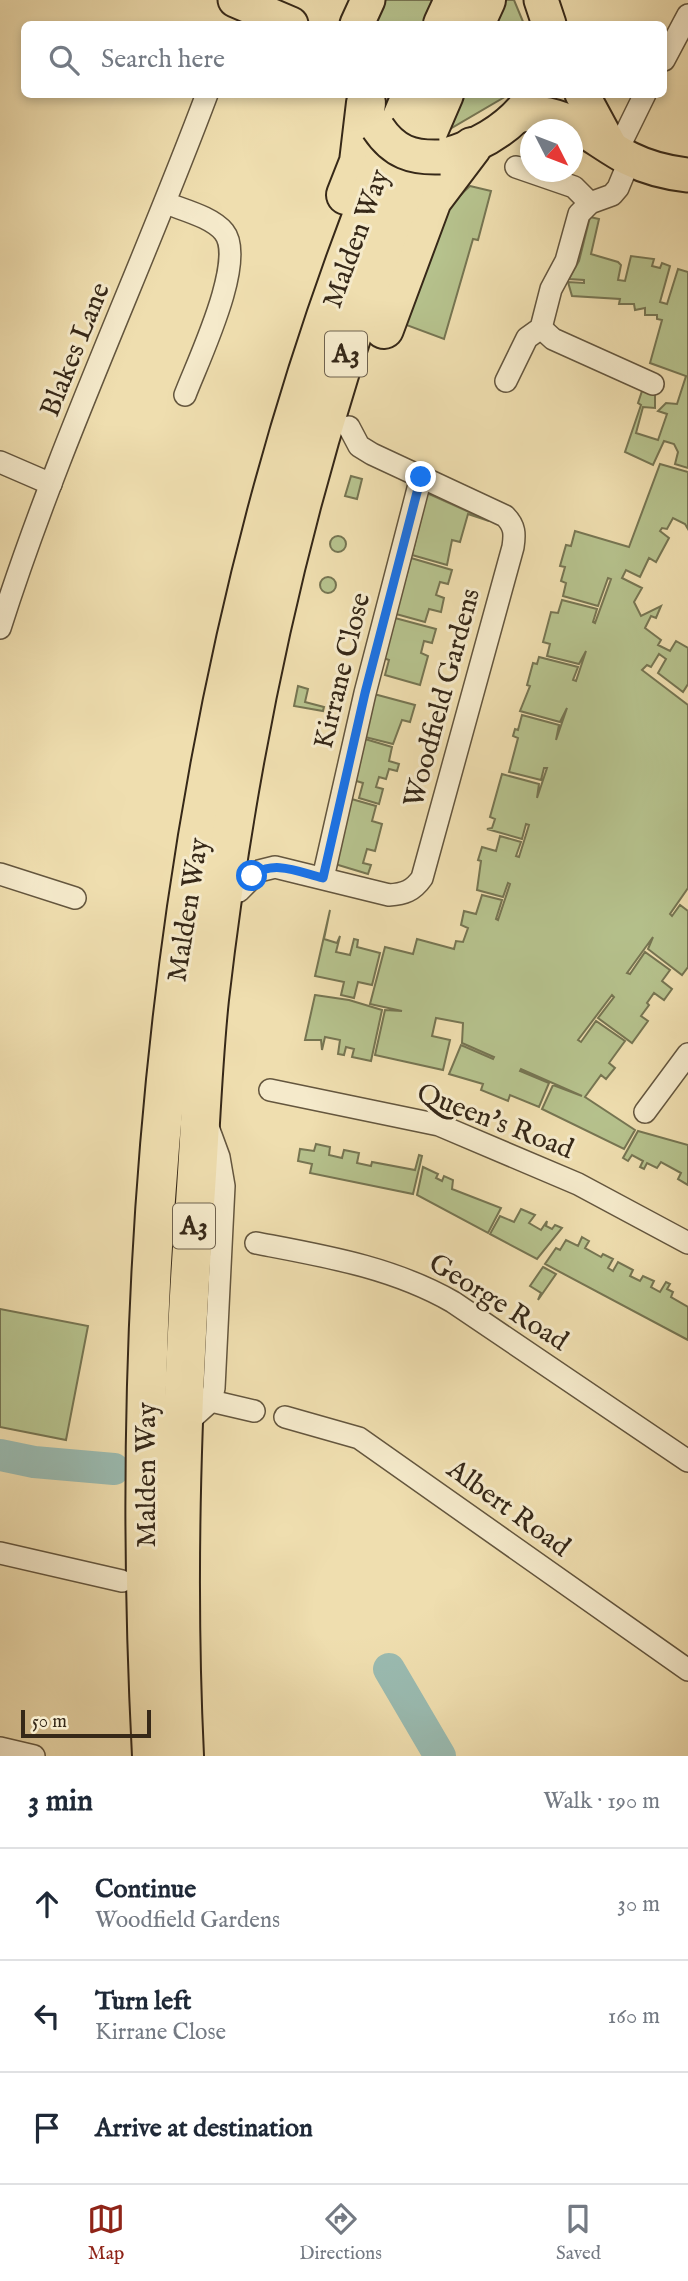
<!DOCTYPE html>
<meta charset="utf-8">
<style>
body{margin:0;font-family:"IM FELL English",serif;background:#f6f6f7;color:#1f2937}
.compass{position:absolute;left:520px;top:119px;width:63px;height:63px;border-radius:50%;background:#fff;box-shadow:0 4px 10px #0003;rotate:132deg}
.scale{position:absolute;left:21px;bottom:18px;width:130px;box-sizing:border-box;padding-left:7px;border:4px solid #362818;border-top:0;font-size:19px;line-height:24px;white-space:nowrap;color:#362818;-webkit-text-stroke:5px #f5eacb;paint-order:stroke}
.stop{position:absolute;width:21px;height:21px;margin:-16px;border:5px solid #1a73e8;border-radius:50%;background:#fff}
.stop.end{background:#1a73e8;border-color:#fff;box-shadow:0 2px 7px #0008}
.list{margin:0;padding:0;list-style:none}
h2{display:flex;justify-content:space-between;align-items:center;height:91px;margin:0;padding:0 28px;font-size:30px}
h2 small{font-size:23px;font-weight:400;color:#747a83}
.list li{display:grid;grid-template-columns:46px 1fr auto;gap:21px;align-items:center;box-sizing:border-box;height:112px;padding:0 28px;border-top:2px solid #e0e1e3}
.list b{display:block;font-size:26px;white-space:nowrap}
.list p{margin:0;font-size:23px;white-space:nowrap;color:#747a83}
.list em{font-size:23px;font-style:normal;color:#747a83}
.icon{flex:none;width:38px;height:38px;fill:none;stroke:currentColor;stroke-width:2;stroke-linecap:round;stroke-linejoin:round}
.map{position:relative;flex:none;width:688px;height:1756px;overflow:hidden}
.search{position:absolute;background:#fff;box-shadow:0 4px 10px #0003;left:21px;right:21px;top:21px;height:77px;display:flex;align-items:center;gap:18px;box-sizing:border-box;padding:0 24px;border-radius:10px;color:#747a83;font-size:26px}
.sheet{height:427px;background:#fff}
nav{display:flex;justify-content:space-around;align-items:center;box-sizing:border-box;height:98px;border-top:2px solid #e0e1e3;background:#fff;font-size:19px;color:#747a83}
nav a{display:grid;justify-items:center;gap:4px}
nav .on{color:#8f2418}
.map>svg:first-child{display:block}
</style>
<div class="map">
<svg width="688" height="1756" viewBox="0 0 688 1756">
<rect width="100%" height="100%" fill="#efdeaf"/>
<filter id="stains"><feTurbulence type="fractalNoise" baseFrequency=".00286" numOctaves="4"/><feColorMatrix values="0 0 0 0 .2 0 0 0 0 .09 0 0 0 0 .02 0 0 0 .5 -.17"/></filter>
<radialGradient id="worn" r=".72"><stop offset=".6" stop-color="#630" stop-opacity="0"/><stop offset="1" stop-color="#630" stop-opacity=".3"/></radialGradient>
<g fill="#b6c28d" stroke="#767552" stroke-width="2">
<path d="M382 0H438L427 24H370Z"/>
<path d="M502 0H514L524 24H491Z"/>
<path d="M460 95H508L443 133Z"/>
<path d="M470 186 491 191 478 240 473 239 444 339 401 323C418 276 431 220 470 186Z"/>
<path d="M590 217 599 219 591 254 618 262 621 265 618 280 625 281 631 256 654 259 652 266 660 268 662 263 670 266 660 302 667 304 678 269 688 272V468L675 464 678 452 674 444 664 441 653 465 625 452 641 405 638 403 643 388 655 395V408L643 407 636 433 658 440 667 414 658 411 666 403 677 404 686 376 650 363 662 320 657 319V315H645V308L635 310 634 304H619L620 299 572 296 568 282 584 283V280L569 279 579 261Z"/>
<path d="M660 464 688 472V529L685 524 673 518 667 529 662 528 660 531 669 538 656 562 649 558 640 577 626 570 622 578 642 588 634 602 641 616 661 606 656 618 651 616 645 628 661 640 658 645 670 651 676 641 688 648V684L683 692 658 673 666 659 659 654 651 667 647 665 642 670 688 705V888L670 914 672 916 680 905 688 911V967L682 975 648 949 653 937 627 973 630 974 645 952 670 970 662 981 672 989 664 1000 654 993 647 1003 649 1005 641 1016 648 1021 632 1043 598 1018 614 997 612 995 578 1040 581 1042 596 1021 625 1041 609 1063 615 1068 606 1079 601 1075 585 1097 635 1130 624 1149 542 1109 553 1085 582 1096 521 1069 520 1071 549 1083 539 1107 510 1095 508 1101 481 1090 483 1084 449 1074 461 1045 493 1059 494 1057 462 1043 463 1023 436 1018 432 1036 450 1040 443 1070 375 1055 385 1010 402 1011 370 1004 385 947 413 954 417 939 454 949 456 941 463 942 468 928 461 925 464 911 476 914 482 895 502 900 496 919 498 920 510 884 508 883 503 897 477 890 481 861 478 860 482 847 496 851 500 836 521 842 516 856 519 857 529 825 526 824 522 839 487 829 492 828 495 819 490 817 502 774 539 784 537 798 547 768H544L541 780 509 772 518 738 513 736 515 729 518 730 522 715 559 725 556 740 567 708 560 722 520 711 530 686 527 685 533 663 537 664 539 657 578 667 573 680 576 681 586 651 579 664 547 656 550 644 543 642 551 612 558 613 562 600 597 609 593 622 595 623 611 579 608 578 598 606 563 596 566 583 561 581 565 567 560 566 566 545 571 546 575 531 629 547Z"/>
<path d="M351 476 362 479 357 499 345 496Z"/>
<path d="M427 493 489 521 468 514 460 542 452 540 447 565 412 555Z"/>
<circle cx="338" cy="544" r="8"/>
<path d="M411 558 452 570 448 584 440 582 436 595 444 598 441 612 429 609 425 622 396 614Z"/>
<circle cx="328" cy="585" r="8"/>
<path d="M395 618 436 629 432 643 424 641 421 653 428 656 420 685 385 675 389 660 383 658Z"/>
<path d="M298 686 308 689 305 702 324 707 323 711 294 706Z"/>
<path d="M374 694 415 705 410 722 402 720 393 744 365 737Z"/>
<path d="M365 739 392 747 389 761 399 764 397 771 389 769 386 779 379 777 376 787 383 789 379 804 359 798 363 783 353 780Z"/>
<path d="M348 798 376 806 372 821 382 824 375 851 367 849 363 863 371 865 368 874 335 864Z"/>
<path d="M330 910 324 939 337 943 340 936 336 952 350 955 354 939 358 940 357 947 380 953 372 985 358 982 354 998 341 995 344 982 315 976Z"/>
<path d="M315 995 349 1000 382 1010 371 1061 352 1057 354 1049 346 1047 344 1055 338 1054 340 1040 325 1037 322 1050 321 1040H305Z"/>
<path d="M638 1131 688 1145V1185L678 1179 681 1173 661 1162 657 1168 647 1163 644 1169 640 1167 643 1161 632 1155 628 1161 623 1158Z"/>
<path d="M316 1144 330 1147 329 1155 342 1158 344 1150 359 1153 357 1163 371 1166 372 1162 415 1170 419 1155 422 1156 413 1194 310 1173 312 1164 298 1161 300 1149 314 1151Z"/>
<path d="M423 1167 438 1174 436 1178 442 1181 444 1176 453 1180 452 1189 501 1208 488 1233 417 1195Z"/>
<path d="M521 1209 535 1215 529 1223 541 1230 547 1221 546 1226 552 1229 555 1225 562 1228 537 1259 490 1234 500 1216 514 1222Z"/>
<path d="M582 1237 589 1241 585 1248 601 1257 603 1254 613 1259 608 1268 613 1271 618 1262 633 1270 630 1276 640 1281 643 1276 654 1281 651 1287 660 1292 666 1282 670 1284 667 1289 673 1292 671 1297 688 1307V1340L545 1264 556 1248 560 1250 566 1240 578 1246Z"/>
<path d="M543 1267 556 1274 538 1300 541 1293 530 1286Z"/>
<path d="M0 1309 88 1326 66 1440 0 1427Z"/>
</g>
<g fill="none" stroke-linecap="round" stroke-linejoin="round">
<g stroke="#9abbb1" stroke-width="32">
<path d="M0 1455 34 1462 114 1469"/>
<path d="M389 1669 440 1756"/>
</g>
<g stroke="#64563e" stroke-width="24">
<g id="street">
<path d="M664 60 688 15"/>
<path d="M617 151 645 94"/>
<path d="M516 167 574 187 590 203"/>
<path d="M166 203C183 210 212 217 224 232 247 260 197 363 185 395"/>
<path d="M541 328 553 339 653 384"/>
<path d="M506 381 527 338 541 328 551 289 566 261 579 214 590 203 612 195 618 188 630 159"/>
<path d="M0 462 51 484"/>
<path d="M0 628C58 446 140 273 207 94"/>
<path d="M0 874 75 898"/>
<path d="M323 878 365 693 421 477"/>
<path d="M239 891 259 871 275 867 389 895C404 894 413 891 422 878L513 547C515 534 515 526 505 516L372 454 359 446 349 427"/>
<path d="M270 1090 439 1125 578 1184 688 1243"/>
<path d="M645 1112 688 1054"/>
<path d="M256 1243C324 1256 392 1267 453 1302L688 1461"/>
<path d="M211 1401 254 1411"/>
<path d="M285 1417 359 1438 688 1670"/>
<path d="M181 1428 211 1401 214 1388 224 1186 219 1157 208 1127"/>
<path d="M0 1553 122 1581"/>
<path d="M0 1748 34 1756"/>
</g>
</g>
<g stroke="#362818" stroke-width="37">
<g id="primary">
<path d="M235 0 291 24"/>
<path d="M541 0 549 24"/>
<path d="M357 24 368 0"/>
<path d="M582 94 609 144"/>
<path d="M518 116C560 103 595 142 630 159 648 168 669 173 688 175"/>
<path d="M446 155C479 146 510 128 531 99"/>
</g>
</g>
<g stroke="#362818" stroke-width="42">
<g id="highway">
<path d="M443 24 454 0"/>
<path d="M475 24 486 0"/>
<path d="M346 195 359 162 366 103"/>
<path d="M384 329 432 200 472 147"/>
<path d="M152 1756C123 1199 187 609 412 94"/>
<path d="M184 1756C175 1570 182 1388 195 1203 200 1135 202 1066 209 999 245 688 318 381 444 94"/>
</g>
</g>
<use href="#street" stroke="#f5eacb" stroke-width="21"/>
<use href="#primary" stroke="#efdeaf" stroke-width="33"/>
<use href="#highway" stroke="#efdeaf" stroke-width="38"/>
<g stroke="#362818" stroke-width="37" stroke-linecap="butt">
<path id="primary-bridge" d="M378 128C394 152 412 158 440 157"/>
</g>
<use href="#primary-bridge" stroke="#efdeaf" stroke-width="33"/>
</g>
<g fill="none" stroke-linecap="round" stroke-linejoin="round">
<path stroke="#1a73e8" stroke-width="9" d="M252 876C273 859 299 872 323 878L365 693 421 477"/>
</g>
<g text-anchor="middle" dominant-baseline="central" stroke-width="6" stroke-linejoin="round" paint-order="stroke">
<g fill="#f5eacb" stroke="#6f624e" stroke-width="2">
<rect x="325" y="331.5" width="42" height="45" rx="5"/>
<rect x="173" y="1203.5" width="42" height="45" rx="5"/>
</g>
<g font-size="26" font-weight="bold" fill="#362818">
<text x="346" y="354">A3</text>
<text x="194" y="1226">A3</text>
</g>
<g font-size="28" fill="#362818" stroke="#f5eacb">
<text transform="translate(357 239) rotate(-70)">Malden Way</text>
<text transform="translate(76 350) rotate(-68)">Blakes Lane</text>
<text transform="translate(343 671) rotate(-76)">Kirrane Close</text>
<text transform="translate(443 698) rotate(-75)">Woodfield Gardens</text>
<text transform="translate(189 910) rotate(-81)">Malden Way</text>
<text transform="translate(495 1122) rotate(21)">Queen's Road</text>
<text transform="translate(498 1303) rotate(32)">George Road</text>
<text transform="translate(147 1475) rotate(-90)">Malden Way</text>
<text transform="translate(508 1509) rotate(36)">Albert Road</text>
</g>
</g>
<rect width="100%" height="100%" filter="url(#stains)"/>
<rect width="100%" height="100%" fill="url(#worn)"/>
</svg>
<svg class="compass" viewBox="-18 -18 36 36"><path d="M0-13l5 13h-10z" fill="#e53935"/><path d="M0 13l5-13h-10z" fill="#747a83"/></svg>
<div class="scale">50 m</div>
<div class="stop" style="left:252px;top:876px"></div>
<div class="stop end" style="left:421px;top:477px"></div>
<div class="search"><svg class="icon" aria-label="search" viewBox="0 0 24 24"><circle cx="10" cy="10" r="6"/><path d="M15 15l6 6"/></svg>Search here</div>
</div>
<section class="sheet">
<h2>3 min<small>Walk · 190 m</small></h2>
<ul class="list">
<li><svg class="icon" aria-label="ahead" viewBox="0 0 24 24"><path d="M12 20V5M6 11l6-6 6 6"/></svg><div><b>Continue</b><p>Woodfield Gardens</p></div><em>30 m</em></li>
<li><svg class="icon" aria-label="left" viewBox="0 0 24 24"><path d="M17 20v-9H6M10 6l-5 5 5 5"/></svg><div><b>Turn left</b><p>Kirrane Close</p></div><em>160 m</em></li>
<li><svg class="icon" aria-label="arrive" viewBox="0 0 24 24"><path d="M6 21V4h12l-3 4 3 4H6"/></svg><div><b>Arrive at destination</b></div></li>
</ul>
</section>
<nav>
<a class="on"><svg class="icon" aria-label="map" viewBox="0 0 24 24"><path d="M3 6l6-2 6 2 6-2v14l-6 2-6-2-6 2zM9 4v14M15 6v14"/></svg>Map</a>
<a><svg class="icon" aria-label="directions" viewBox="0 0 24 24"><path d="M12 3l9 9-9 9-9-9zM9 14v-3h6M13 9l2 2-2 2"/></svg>Directions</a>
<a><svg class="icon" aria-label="saved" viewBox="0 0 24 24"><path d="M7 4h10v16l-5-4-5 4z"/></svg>Saved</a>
</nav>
